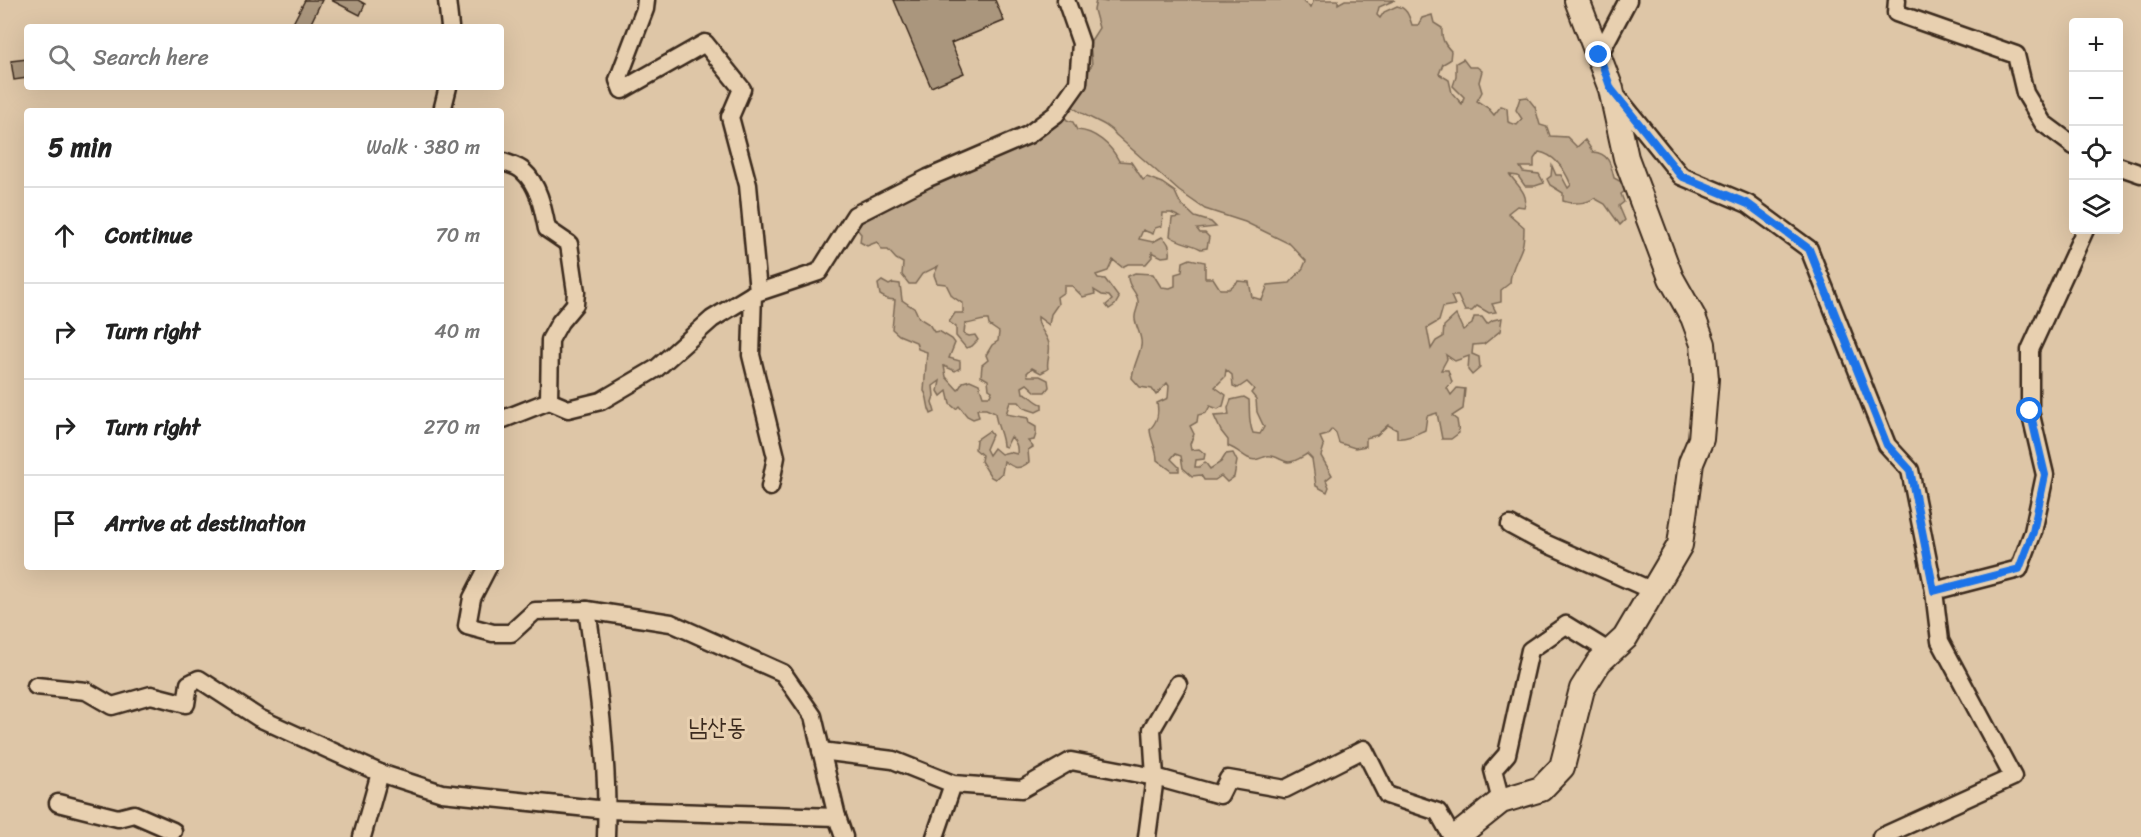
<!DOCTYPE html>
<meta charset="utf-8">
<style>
body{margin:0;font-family:Sriracha,"Poor Story",sans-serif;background:#f6f6f6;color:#222}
.controls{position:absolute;right:18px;top:18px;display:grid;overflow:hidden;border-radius:6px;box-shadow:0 6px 24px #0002}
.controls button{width:54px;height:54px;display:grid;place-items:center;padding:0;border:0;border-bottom:2px solid #e0e0e0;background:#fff;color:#222;font:30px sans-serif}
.stop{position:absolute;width:18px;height:18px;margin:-14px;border:4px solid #1a73e8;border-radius:50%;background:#fff}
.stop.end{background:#1a73e8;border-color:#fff;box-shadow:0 2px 6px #0008}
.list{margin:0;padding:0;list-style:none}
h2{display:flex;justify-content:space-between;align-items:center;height:78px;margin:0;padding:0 24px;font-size:26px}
h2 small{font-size:20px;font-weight:400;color:#767676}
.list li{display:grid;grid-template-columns:39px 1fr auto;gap:18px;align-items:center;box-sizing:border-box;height:96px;padding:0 24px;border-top:2px solid #e0e0e0}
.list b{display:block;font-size:22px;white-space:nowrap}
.list em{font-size:20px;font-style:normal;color:#767676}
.icon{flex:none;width:33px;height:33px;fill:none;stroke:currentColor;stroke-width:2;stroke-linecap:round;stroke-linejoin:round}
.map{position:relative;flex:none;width:2141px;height:837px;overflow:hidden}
.search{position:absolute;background:#fff;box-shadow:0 6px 24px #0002;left:24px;top:24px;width:480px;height:66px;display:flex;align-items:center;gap:15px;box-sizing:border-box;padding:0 21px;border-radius:6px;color:#767676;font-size:22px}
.panel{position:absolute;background:#fff;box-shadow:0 6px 24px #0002;left:24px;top:108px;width:480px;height:462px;border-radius:6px}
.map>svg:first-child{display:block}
</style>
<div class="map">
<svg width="2141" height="837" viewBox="0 0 2141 837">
<rect width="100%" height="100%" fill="#dec6a7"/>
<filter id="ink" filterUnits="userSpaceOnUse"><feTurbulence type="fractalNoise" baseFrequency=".0167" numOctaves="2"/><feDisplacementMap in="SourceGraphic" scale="12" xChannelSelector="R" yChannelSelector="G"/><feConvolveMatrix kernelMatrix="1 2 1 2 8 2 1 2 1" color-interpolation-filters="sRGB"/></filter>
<g filter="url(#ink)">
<g fill="#bfa98e" stroke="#7d6a56" stroke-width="1.5">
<path d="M1096 0 1107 2 1108 0H1301L1311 7 1314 0H1338V4L1345 0H1395L1379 7 1377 15 1380 18 1384 12 1397 6C1407 8 1409 16 1412 25H1418L1422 18 1432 15 1434 23 1442 28C1441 38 1444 44 1451 51L1450 60 1443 64 1439 74 1449 80 1452 93 1462 104 1464 97 1453 86 1456 77V63L1463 59 1469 67H1477L1482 71 1479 82 1482 92 1477 101 1488 108 1494 115 1501 106 1507 108 1508 122 1517 125 1522 119 1516 110 1520 98 1527 97 1535 107 1540 125 1547 127 1550 136 1567 137 1577 147 1585 140 1593 152C1609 153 1611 165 1614 178L1625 184V191L1621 194 1624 202 1619 206 1625 220 1620 225 1605 204 1594 198C1587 204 1571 204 1563 201V193L1550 185 1547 179 1551 176 1552 166 1556 175H1561L1568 188 1571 185C1565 170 1556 155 1539 152L1534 159V167H1520L1523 172 1539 174 1544 183 1535 186H1525L1518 176 1510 175C1517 185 1530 195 1524 207L1517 206 1508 213 1524 227C1524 233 1524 241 1522 247 1518 259 1510 270 1510 283L1501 290V302L1492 304 1496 312 1489 313 1477 306 1472 311H1465L1458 296H1451L1455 305 1443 307 1439 321 1427 328 1431 349 1436 341 1443 337 1444 326 1456 315 1463 330 1472 324 1474 317H1482L1487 324 1493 320 1502 318 1500 331 1484 344 1473 345 1472 354 1479 357 1480 368 1472 375 1468 370 1469 356 1455 361 1446 355 1447 359 1441 370H1448L1452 382 1447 388 1451 395 1457 388 1465 389 1463 409 1452 416 1457 420 1459 433 1451 439H1442L1437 413 1427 416 1425 430C1416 434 1407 439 1397 438V430L1388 425 1377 435 1366 438V446L1355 448 1339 443 1336 433 1332 429 1327 435 1320 437 1324 446 1321 456 1332 475 1326 480 1329 487 1327 492 1316 486 1312 459 1307 454C1302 457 1295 462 1289 462 1282 462 1275 454 1267 456 1260 458 1255 462 1248 458 1241 454 1236 449 1228 446V440L1221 431 1214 416 1229 415 1228 408 1231 400 1244 397 1249 400C1250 413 1248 421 1253 433L1260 434 1264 427 1257 412 1256 399 1251 393 1254 389 1247 382 1238 388 1233 386 1232 375 1226 370 1225 377 1215 387 1226 395 1223 406 1218 409 1210 406 1206 413 1198 415 1197 422 1190 426 1194 434 1190 444 1191 450 1199 449 1205 454 1204 459 1196 460 1195 467H1199L1205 462 1210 469 1221 462 1226 454 1233 453 1237 461 1234 477 1227 482 1221 476 1215 480H1204L1201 475 1192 476 1183 468 1181 456 1175 454 1171 459 1179 467V471H1172L1157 460C1157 449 1150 439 1150 429 1158 421 1159 413 1157 403L1168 398 1169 386 1167 383 1156 395 1152 389 1140 387 1132 378C1133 366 1139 357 1141 346 1143 337 1136 328 1135 319 1134 312 1139 308 1138 301 1137 291 1127 287 1128 276L1135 273 1153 274 1161 287 1170 288 1175 286V274L1182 272 1183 262 1190 259 1205 262V278H1213L1220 289H1229L1238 281 1249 282 1252 297 1262 300 1268 285 1290 283 1303 268 1306 261 1290 244 1245 222 1205 209 1179 191 1116 135C1106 121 1086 119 1073 107L1083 75 1092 65 1090 42 1099 28 1094 10Z"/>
<path d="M1064 116 1067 120 1073 122 1077 130C1095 131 1111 145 1119 161L1131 162 1143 180 1147 177 1162 183 1175 192 1180 203 1195 217 1211 222 1216 227 1197 229 1200 233H1205L1209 237 1207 248 1201 249C1190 243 1180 243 1170 236L1172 218 1180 217 1171 213H1163L1162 226 1155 228 1153 234 1143 230 1139 239 1153 242 1162 237C1169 242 1171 248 1170 256L1162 257 1152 252V257L1146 264H1128L1122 267 1113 260 1108 271 1096 275 1098 278 1105 279 1119 298 1115 305 1109 309 1106 305 1112 300 1109 296 1102 295 1094 290 1095 294 1083 297 1072 286H1064V292L1057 297 1058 304 1051 314 1049 325 1038 317C1037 328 1047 334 1049 344 1051 353 1046 360 1048 369L1041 373 1032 368 1027 373 1028 376H1040L1048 380 1049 387 1045 392H1036L1027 384 1022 387 1023 393C1031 394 1034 402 1042 404V409L1036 412 1024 408 1019 402H1010L1006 414 1028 418 1029 423 1036 427V434L1034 440 1028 441 1033 447 1028 450 1029 462C1018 471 1014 468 1004 461L1002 473 995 479 991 477 981 461 982 455 975 449 976 440 989 431 992 435 986 449 989 455 994 448 1001 454 1009 452 1017 454C1018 446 1016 442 1011 437L1006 447 1003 446C1003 435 996 425 995 413L986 409H977L979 417 973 419 967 416 959 406 956 409 950 404 947 391 941 396 938 391 940 381 933 386 934 396 932 402 935 412 931 414C926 404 929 398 924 391L927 352 918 349 916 342 899 335 892 329 895 300 887 299 880 295 878 284 882 281 889 285 893 283 900 284 902 300 915 309 919 318 929 324 934 332 939 331 952 339 955 343 949 358 960 361V368L955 371 944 366 946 377 958 390 963 382 970 380 979 384 983 396H990L992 391 989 389 988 380 981 376 982 365 988 360 986 355 992 345 998 341 999 332 989 325 988 320C979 319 974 324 965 324L964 334 969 336 975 335 978 340 972 346 966 348 956 336V327L949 322 955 313H963V304L952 296 946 284 937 283 934 275 938 266 922 274 915 284H909L902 275 903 263 896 259 888 250H882L877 242 867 246 860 242 861 234 857 229 858 221Z"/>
</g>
<g fill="#aa967d" stroke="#3b2a1e" stroke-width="1.5">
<path d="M305 0H322L309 27H291Z"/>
<path d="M331 0H358L365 4 360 15Z"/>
<path d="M894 0H995L1004 21 951 43 964 73 931 87Z"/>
<path d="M27 59V78L14 80 11 61Z"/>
</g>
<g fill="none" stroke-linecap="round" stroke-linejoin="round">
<g stroke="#3b2a1e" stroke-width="21">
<g id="street">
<path d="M447 0 450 27"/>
<path d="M1897 0 1896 13 2016 55 2025 93 2043 123 2074 146"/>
<path d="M1599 55 1628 0"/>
<path d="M1615 94 1681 176 1748 204 1809 249 1887 445 1910 470 1934 591 1940 641 2013 777 1881 837"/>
<path d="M442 111 448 87"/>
<path d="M501 161C508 164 518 166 523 171 539 185 543 209 547 229L569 244 576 292 575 304 560 322 550 340 549 401"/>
<path d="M2118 166 2141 174"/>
<path d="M501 420 549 401 568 409 601 401 657 368 712 319 758 291 748 185 730 117 742 89 705 43 622 90 618 80 645 9 646 0"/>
<path d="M770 487 776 457 751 355 753 294 819 272 855 215 928 178 1028 135 1056 114 1078 83 1081 43 1066 0"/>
<path d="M1510 525 1538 540 1653 591"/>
<path d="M488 567 472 598 467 626 493 633H511L535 611 587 610 671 623 783 673 813 716 837 817 844 837"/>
<path d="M1934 591 2019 569 2033 532 2045 475 2030 411V350L2085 230"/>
<path d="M587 610C598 684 609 762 606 837"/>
<path d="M36 686 86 691 112 706 151 695 186 704 189 684 199 679 259 718 380 773 442 793 607 810 837 817"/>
<path d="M821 751 893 760 953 784 1022 789 1071 761 1155 777 1220 795 1228 779 1285 789 1364 749 1387 795 1438 812 1452 837"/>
<path d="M1501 801 1493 770 1507 754 1530 650 1566 625 1610 652"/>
<path d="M58 803 118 818 134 814 173 831"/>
<path d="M362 837 380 773"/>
<path d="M935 837 953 784"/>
<path d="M1147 837 1155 777 1152 729 1178 684"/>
</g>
</g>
<g stroke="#3b2a1e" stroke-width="28">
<path id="secondary" d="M1456 837 1501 801 1541 789 1562 767 1582 689 1599 662 1625 638 1680 545 1691 463 1701 439 1706 379 1703 344 1693 317 1671 278 1626 158 1611 89 1577 0"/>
</g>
<use href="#street" stroke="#e8d0b0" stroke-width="16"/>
<use href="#secondary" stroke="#e8d0b0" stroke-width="24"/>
</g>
</g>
<g fill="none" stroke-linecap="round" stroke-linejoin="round" filter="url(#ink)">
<path stroke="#1a73e8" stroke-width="8" d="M1599 55 1611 89 1681 176 1748 204 1809 249 1887 445 1910 470 1934 591 2019 569 2033 532 2045 475 2030 411"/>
</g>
<g text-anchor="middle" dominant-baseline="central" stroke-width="6" stroke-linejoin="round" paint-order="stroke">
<g font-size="24" fill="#3b2a1e" stroke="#e8d0b0">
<text x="717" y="727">남산동</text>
</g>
</g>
</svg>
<div class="controls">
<button>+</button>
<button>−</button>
<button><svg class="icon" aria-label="locate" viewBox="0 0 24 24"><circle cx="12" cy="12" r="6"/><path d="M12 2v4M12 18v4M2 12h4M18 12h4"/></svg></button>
<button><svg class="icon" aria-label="layers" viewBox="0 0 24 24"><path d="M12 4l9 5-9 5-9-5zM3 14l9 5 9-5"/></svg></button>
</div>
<div class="stop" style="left:2030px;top:411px"></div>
<div class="stop end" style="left:1599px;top:55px"></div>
<div class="search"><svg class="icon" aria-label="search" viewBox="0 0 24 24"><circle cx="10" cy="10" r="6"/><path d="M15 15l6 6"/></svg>Search here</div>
<section class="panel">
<h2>5 min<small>Walk · 380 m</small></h2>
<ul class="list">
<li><svg class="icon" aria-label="ahead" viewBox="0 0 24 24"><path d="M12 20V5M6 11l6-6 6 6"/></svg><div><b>Continue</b></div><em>70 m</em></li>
<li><svg class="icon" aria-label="right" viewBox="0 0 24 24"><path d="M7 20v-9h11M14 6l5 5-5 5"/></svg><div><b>Turn right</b></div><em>40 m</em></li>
<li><svg class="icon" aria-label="right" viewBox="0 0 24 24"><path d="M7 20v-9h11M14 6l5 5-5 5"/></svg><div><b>Turn right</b></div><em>270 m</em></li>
<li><svg class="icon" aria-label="arrive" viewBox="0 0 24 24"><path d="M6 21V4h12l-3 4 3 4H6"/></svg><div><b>Arrive at destination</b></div></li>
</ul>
</section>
</div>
